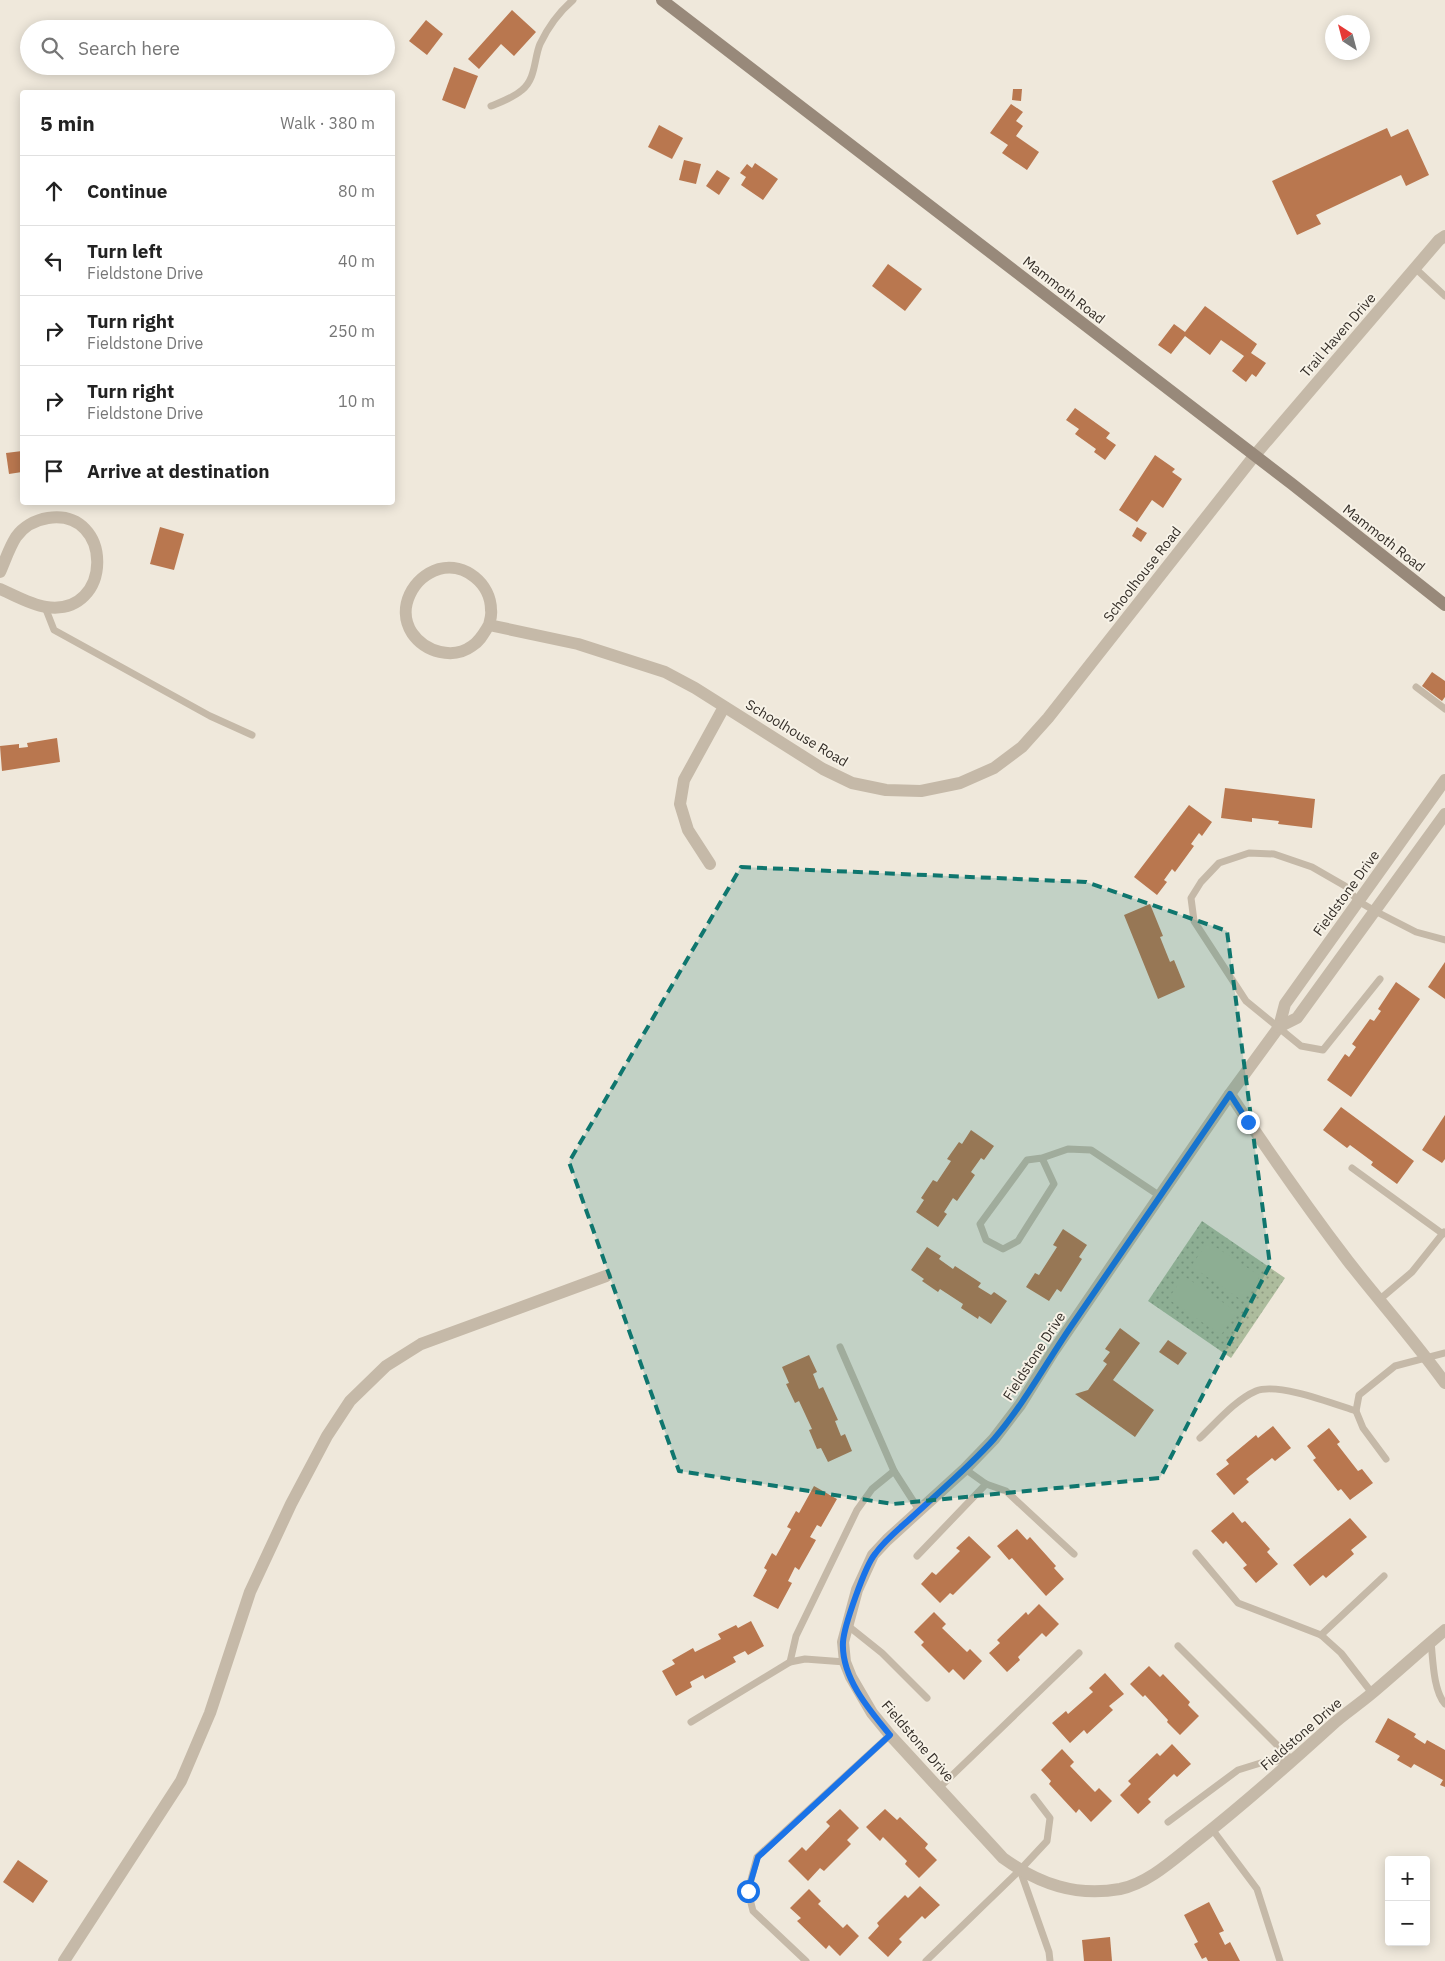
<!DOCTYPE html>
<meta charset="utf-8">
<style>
body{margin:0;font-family:"IBM Plex Sans",sans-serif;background:#f2f2f2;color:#222}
.controls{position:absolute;right:15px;bottom:15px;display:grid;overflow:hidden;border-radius:5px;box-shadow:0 2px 12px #0003}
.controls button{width:45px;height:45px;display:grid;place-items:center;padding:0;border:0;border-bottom:1px solid #e0e0e0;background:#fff;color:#222;font:25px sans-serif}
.compass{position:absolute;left:1325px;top:15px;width:45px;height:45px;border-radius:50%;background:#fff;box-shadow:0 2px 12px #0003;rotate:324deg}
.stop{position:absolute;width:15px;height:15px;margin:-11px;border:4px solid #1a73e8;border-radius:50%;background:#fff}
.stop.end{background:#1a73e8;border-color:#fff;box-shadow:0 1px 5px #0008}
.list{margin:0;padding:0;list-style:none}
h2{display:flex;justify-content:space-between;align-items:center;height:65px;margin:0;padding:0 20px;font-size:21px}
h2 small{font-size:16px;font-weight:400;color:#767676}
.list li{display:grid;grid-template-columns:32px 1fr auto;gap:15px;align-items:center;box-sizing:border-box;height:70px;padding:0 20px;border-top:1px solid #e0e0e0}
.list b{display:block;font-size:19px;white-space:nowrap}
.list p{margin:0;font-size:16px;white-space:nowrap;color:#767676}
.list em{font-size:16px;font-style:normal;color:#767676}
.icon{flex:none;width:28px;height:28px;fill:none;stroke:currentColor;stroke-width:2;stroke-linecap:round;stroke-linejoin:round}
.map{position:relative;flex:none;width:1445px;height:1961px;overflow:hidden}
.search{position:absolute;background:#fff;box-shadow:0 2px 12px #0003;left:20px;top:20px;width:375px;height:55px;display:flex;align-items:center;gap:12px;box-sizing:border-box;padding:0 18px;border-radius:28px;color:#767676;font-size:19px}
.panel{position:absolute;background:#fff;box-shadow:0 2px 12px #0003;left:20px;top:90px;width:375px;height:415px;border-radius:5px}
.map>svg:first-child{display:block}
</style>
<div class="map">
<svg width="1445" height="1961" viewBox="0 0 1445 1961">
<defs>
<pattern id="grass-dots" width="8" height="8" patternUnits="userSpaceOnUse" patternTransform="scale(1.25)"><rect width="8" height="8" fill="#adbc9d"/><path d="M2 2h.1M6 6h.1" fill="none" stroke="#8d9980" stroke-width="1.8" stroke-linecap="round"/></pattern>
</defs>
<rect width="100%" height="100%" fill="#efe8db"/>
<path fill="url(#grass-dots)" d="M1202 1221 1285 1278 1231 1358 1148 1301Z"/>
<g fill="#adbc9d">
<path d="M1208 1242 1260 1276 1243 1301 1191 1266Z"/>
<path d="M1184 1276 1237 1312 1221 1335 1168 1299Z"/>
</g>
<g fill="#b9774f">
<path d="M512 10 536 32 514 56 501 44 479 69 468 59Z"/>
<path d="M426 20 443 34 427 55 409 41Z"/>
<path d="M454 67 478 76 465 109 442 100Z"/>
<path d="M1013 89H1022L1021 101 1012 100Z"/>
<path d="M1011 104 1023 112 1016 121 1023 126 1016 136 1039 152 1027 170 1002 153 1008 145 990 133Z"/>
<path d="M659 125 683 138 672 159 648 147Z"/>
<path d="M1387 128 1391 137 1408 129 1429 175 1406 186 1401 175 1316 215 1321 224 1297 235 1272 181Z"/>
<path d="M684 160 701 164 696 184 679 180Z"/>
<path d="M755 163 778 179 763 200 741 185 746 177 740 173 747 164 752 168Z"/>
<path d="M717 170 730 178 719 195 706 186Z"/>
<path d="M888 264 922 289 905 311 872 286Z"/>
<path d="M1205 306 1257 344 1251 353 1266 363 1256 377 1252 374 1246 382 1232 371 1244 356 1221 340 1210 355 1185 336 1171 354 1158 345 1174 324 1185 332Z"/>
<path d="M1075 408 1110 433 1106 438 1116 445 1105 460 1094 452 1096 449 1075 434 1079 429 1066 420Z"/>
<path d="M22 451V472L9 474 6 453Z"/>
<path d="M1155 455 1175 469 1172 472 1182 479 1163 508 1152 500 1137 522 1119 510Z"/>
<path d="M160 527 184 534 174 570 150 564Z"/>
<path d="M1137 527 1147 533 1141 542 1132 536Z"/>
<path d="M1432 672 1445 681V697L1442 701 1422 686Z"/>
<path d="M57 738 60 762 2 771 0 746 19 744V748L28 747 27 743Z"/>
<path d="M1225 788 1315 799 1312 828 1278 824 1279 821 1252 818V822L1221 818Z"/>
<path d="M1189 805 1212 822 1202 836 1199 833 1191 844 1194 846 1175 872 1172 869 1164 880 1167 882 1157 895 1134 877Z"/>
<path d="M1150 904 1163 936 1160 937 1170 962 1174 960 1185 987 1158 999 1124 915Z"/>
<path d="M1445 962V999L1428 987Z"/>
<path d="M1396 982 1420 999 1351 1097 1327 1080 1345 1054 1349 1057 1356 1047 1352 1044 1370 1019 1374 1021 1381 1011 1378 1009Z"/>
<path d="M1341 1107 1414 1161 1397 1184 1371 1165 1373 1162 1350 1145 1347 1148 1323 1130Z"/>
<path d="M1445 1115V1159L1442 1163 1422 1150Z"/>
<path d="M971 1130 994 1146 984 1160 981 1158 971 1172 975 1175 957 1201 953 1198 944 1212 947 1214 938 1227 916 1212 924 1200 921 1198 933 1180 937 1182 951 1161 947 1159 959 1142 962 1144Z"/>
<path d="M1063 1229 1087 1245 1079 1257 1082 1259 1061 1292 1057 1289 1049 1301 1026 1287 1035 1273 1039 1275 1057 1247 1053 1245Z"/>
<path d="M927 1247 941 1256 939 1259 953 1269 955 1266 981 1283 978 1287 991 1295 994 1292 1007 1301 991 1324 979 1316 978 1319 961 1308 963 1304 940 1289 938 1292 922 1281 924 1279 911 1270Z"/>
<path d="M1120 1328 1140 1343 1113 1380 1154 1410 1135 1437 1075 1394 1088 1390 1107 1364 1103 1361 1110 1352 1105 1349Z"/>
<path d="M1168 1340 1187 1353 1178 1365 1159 1352Z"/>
<path d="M809 1355 817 1372 813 1374 819 1389 823 1387 838 1420 835 1421 841 1436 845 1434 852 1451 828 1462 821 1448 817 1449 809 1430 812 1429 799 1401 795 1403 786 1384 789 1383 782 1367Z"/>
<path d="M1273 1426 1291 1448 1275 1461 1272 1458 1246 1479 1249 1482 1234 1495 1216 1474 1229 1464 1226 1460 1256 1435 1258 1438Z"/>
<path d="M1329 1428 1340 1442 1337 1444 1358 1471 1362 1469 1373 1483 1350 1500 1341 1489 1338 1491 1313 1460 1316 1458 1307 1446Z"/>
<path d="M814 1486 837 1499 821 1527 817 1525 810 1537 816 1540 799 1570 795 1567 788 1581 792 1583 778 1609 753 1596 767 1570 764 1568 772 1553 776 1556 791 1529 787 1527 796 1511 799 1513Z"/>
<path d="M1233 1512 1242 1523 1245 1521 1270 1549 1267 1552 1278 1564 1256 1583 1243 1568 1247 1565 1226 1541 1223 1544 1211 1531Z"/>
<path d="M1350 1518 1367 1537 1351 1550 1354 1554 1326 1578 1323 1575 1310 1586 1293 1565Z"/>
<path d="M1017 1529 1027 1540 1030 1537 1056 1566 1054 1568 1064 1579 1046 1596 1012 1558 1009 1560 997 1546Z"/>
<path d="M969 1536 991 1557 953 1595 950 1593 940 1603 921 1584 932 1572 936 1575 960 1551 956 1548Z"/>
<path d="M1039 1604 1059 1624 1046 1637 1042 1633 1018 1657 1020 1660 1007 1672 989 1653 1000 1643 997 1640 1026 1612 1028 1615Z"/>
<path d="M934 1612 946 1624 942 1628 967 1652 970 1649 982 1661 964 1680 953 1669 949 1673 921 1645 924 1642 914 1632Z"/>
<path d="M751 1621 764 1646 748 1655 745 1651 733 1657 736 1662 705 1679 703 1675 690 1682 692 1687 676 1696 662 1671 675 1664 672 1660 693 1648 695 1652 721 1639 718 1634 736 1625 738 1628Z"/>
<path d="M1149 1666 1160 1677 1163 1674 1190 1702 1188 1705 1199 1716 1180 1735 1167 1722 1168 1720 1145 1695 1143 1697 1130 1684Z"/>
<path d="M1105 1673 1124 1694 1109 1706 1113 1710 1087 1734 1084 1730 1070 1743 1052 1723 1066 1711 1068 1714 1093 1692 1089 1688Z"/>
<path d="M1388 1718 1416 1734 1414 1737 1425 1744 1427 1740 1445 1750V1787L1440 1785 1443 1780 1414 1764 1411 1768 1397 1760 1400 1756 1375 1742Z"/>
<path d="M1172 1744 1191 1764 1177 1777 1174 1774 1148 1799 1151 1802 1138 1814 1120 1795 1131 1784 1128 1781 1157 1753 1160 1756Z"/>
<path d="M1062 1749 1074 1762 1070 1766 1095 1792 1099 1788 1112 1801 1091 1822 1079 1809 1076 1813 1049 1784 1051 1781 1041 1770Z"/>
<path d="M840 1809 859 1828 847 1840 851 1844 824 1871 820 1868 808 1881 788 1861 802 1847 806 1851 830 1826 826 1822Z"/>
<path d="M885 1809 897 1820 900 1817 928 1844 925 1848 937 1860 919 1878 905 1864 907 1861 883 1837 880 1841 866 1827Z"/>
<path d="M18 1860 48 1881 33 1903 3 1882Z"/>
<path d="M920 1886 940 1905 925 1919 922 1916 899 1939 902 1942 888 1957 868 1938 879 1926 877 1923 905 1895 908 1898Z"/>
<path d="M809 1889 821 1901 818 1904 843 1928 847 1924 859 1936 840 1956 829 1945 826 1949 797 1921 801 1918 790 1908Z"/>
<path d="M1209 1902 1224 1931 1219 1933 1225 1945 1230 1942 1240 1961H1208L1206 1957 1202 1959 1194 1944 1198 1942 1184 1915Z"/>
<path d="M1110 1937 1112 1961H1084L1082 1940Z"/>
</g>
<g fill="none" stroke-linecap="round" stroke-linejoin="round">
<g stroke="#c5b9a8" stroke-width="7">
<path d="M491 106C501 102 513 98 522 90 536 79 534 58 540 44 548 27 559 12 573 0"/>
<path d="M1415 268 1445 296"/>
<path d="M45 607 54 630 210 716 252 735"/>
<path d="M1416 687 1445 709"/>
<path d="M1380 979 1323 1050 1301 1046 1246 1001 1194 921 1191 898 1201 882 1219 863 1249 853 1274 854 1312 867 1345 886 1358 901 1375 911 1416 932 1445 940"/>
<path d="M1042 1158 1054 1184 1018 1241 1003 1249 986 1240 980 1224 1027 1160 1042 1158 1068 1149 1091 1150 1160 1196"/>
<path d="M1352 1168 1443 1234"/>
<path d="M1379 1300 1412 1272 1444 1232"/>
<path d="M840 1347 894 1471 919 1510"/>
<path d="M1200 1438C1216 1423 1235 1400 1256 1391 1278 1382 1334 1404 1356 1411"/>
<path d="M1386 1459 1363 1428 1356 1411 1359 1395 1395 1366 1445 1353"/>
<path d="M965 1469 986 1484 1006 1491 1074 1554"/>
<path d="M1196 1553 1238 1603 1321 1635 1341 1653 1372 1693"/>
<path d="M917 1556 986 1484"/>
<path d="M847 1625 882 1653 927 1698"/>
<path d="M1321 1635 1384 1576"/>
<path d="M1431 1642C1433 1659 1433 1690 1445 1704"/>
<path d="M1178 1646 1293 1761"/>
<path d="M790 1662 796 1636 857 1510 872 1489 894 1471"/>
<path d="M691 1722 790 1662 805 1659 845 1662"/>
<path d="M939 1788 1079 1653"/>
<path d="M1168 1822 1238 1770 1267 1761H1292"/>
<path d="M1212 1829 1257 1889 1280 1961"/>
<path d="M1020 1870 1049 1952 1050 1961"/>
<path d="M806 1961 753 1911 748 1891 757 1857 890 1735"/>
<path d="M926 1961 1020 1870 1047 1841 1050 1818 1034 1797"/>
</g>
<g stroke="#c5b9a8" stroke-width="12">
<path d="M0 572C5 561 9 548 16 537 23 527 35 520 48 518 114 508 114 617 46 607 31 605 14 595 0 589"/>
<path d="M489 625C484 633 480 641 472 646 453 660 425 652 412 633 396 608 413 577 439 569 465 562 491 584 491 610 492 615 490 621 489 625L578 644 665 672 695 688 823 769 852 783 886 790 921 791 960 783 994 768 1022 747 1048 718 1255 455 1439 240 1445 236"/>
<path d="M1445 780 1285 1004 1279 1027 1230 1094 1124 1248 1053 1352 1020 1405 994 1439 965 1469 887 1540 873 1555 857 1590 843 1642 845 1662 851 1677 872 1713 890 1735 1003 1858C1039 1884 1076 1897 1120 1889 1149 1883 1174 1859 1197 1841 1244 1804 1288 1765 1332 1725 1344 1714 1358 1705 1371 1694 1396 1673 1420 1651 1445 1630"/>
<path d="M710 864 688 830 680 804 684 780 724 707"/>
<path d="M1279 1027 1297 1018 1445 814"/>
<path d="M1230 1094C1268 1151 1307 1207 1348 1261 1380 1302 1415 1341 1445 1383"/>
<path d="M64 1961 181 1781 210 1713 250 1592 291 1504 327 1436 350 1401 386 1366 421 1344 606 1276"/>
</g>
<path stroke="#98897a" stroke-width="12" d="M662 0 1292 484 1445 605"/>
</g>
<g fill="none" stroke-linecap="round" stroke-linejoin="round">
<path stroke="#1a73e8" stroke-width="6" d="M748 1891 758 1857 890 1735C869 1710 841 1677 843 1642 844 1626 865 1566 875 1554 885 1540 899 1529 911 1518 939 1492 969 1467 994 1439 1024 1404 1046 1363 1072 1325 1124 1248 1177 1171 1230 1094L1248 1122"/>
</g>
<path fill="#0f766e" fill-opacity="0.2" stroke="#0f766e" stroke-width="4" stroke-dasharray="10 6" stroke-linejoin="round" d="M741 867 1086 882 1227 931 1270 1265 1160 1478 893 1504 679 1471 569 1162Z"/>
<g text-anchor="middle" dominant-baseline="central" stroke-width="4" stroke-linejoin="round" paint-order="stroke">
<g font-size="14" fill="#332d27" stroke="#f7f2e7">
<text transform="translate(1064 290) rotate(38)">Mammoth Road</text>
<text transform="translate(1338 335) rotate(-49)">Trail Haven Drive</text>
<text transform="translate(1384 538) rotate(38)">Mammoth Road</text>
<text transform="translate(1142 574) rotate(-52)">Schoolhouse Road</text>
<text transform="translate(797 733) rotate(31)">Schoolhouse Road</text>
<text transform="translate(1346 893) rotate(-54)">Fieldstone Drive</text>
<text transform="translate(1034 1356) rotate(-57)">Fieldstone Drive</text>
<text transform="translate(1301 1734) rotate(-41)">Fieldstone Drive</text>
<text transform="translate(918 1741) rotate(49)">Fieldstone Drive</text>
</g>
</g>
</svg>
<div class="controls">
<button>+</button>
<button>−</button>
</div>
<svg class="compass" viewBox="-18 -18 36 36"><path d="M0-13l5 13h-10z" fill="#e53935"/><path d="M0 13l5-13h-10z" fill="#767676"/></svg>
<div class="stop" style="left:748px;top:1891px"></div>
<div class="stop end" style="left:1248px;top:1122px"></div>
<div class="search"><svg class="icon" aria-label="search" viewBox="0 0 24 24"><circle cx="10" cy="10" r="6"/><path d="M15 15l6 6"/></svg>Search here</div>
<section class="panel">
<h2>5 min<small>Walk · 380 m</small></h2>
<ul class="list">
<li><svg class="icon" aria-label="ahead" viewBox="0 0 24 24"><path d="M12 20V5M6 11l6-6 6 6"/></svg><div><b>Continue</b></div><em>80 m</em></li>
<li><svg class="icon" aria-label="left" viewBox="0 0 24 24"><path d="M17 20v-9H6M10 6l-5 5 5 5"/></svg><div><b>Turn left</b><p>Fieldstone Drive</p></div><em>40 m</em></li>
<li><svg class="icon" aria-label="right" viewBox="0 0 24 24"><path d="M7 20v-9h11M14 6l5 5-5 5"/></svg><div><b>Turn right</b><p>Fieldstone Drive</p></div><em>250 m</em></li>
<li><svg class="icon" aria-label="right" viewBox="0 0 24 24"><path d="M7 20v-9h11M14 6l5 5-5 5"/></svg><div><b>Turn right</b><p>Fieldstone Drive</p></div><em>10 m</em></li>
<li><svg class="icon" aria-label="arrive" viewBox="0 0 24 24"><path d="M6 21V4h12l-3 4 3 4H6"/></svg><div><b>Arrive at destination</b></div></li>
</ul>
</section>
</div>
